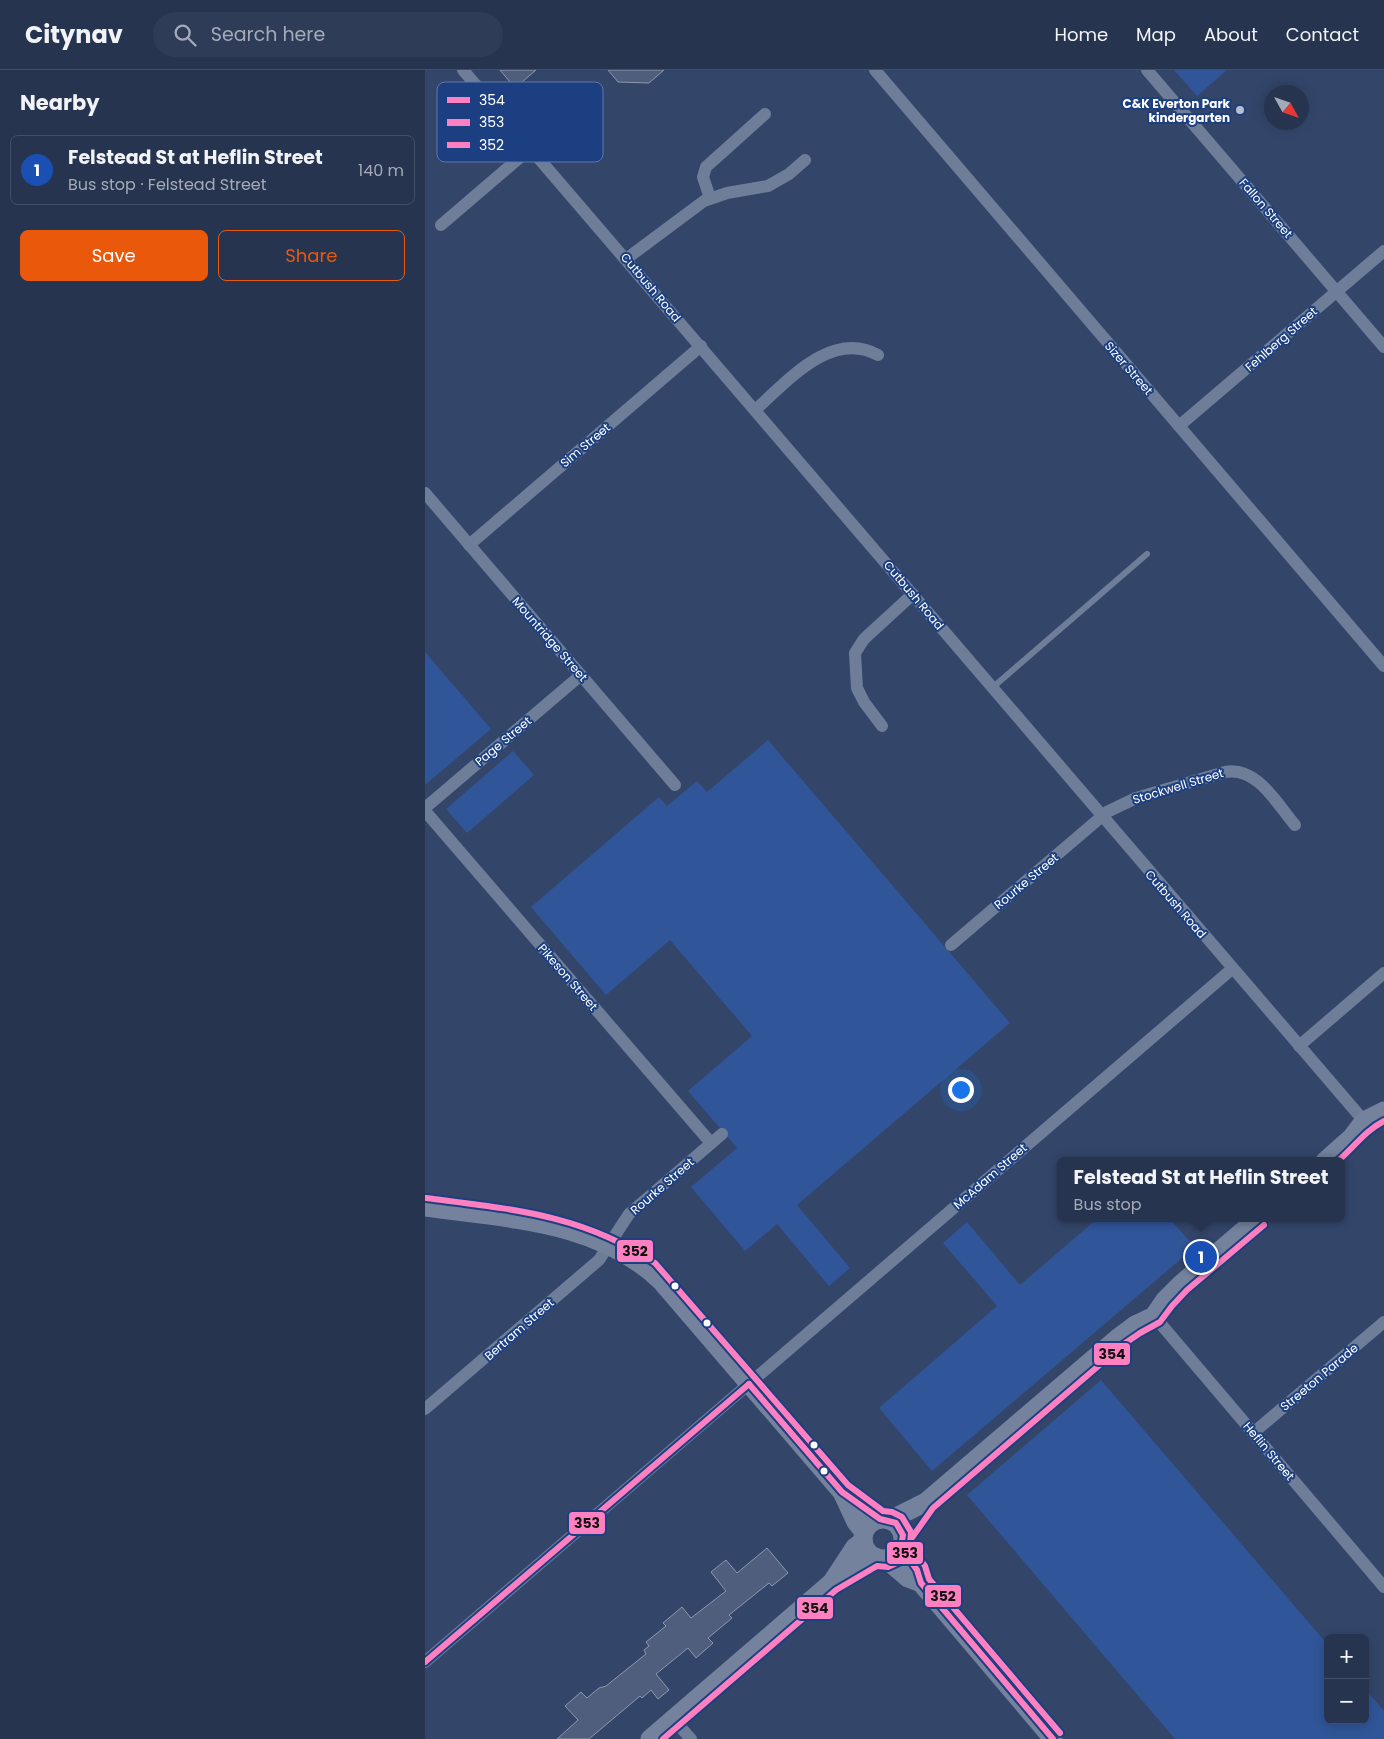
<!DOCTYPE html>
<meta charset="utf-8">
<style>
body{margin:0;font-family:Poppins,sans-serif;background:#2e3c57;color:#f1f3f6}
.controls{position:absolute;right:15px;bottom:15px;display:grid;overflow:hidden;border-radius:8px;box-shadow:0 2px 12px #0003}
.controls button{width:45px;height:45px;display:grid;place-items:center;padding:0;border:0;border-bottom:1px solid #424f67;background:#263450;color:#f1f3f6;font:25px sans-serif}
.compass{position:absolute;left:839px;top:15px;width:45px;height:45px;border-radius:50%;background:#263450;box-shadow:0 2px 12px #0003;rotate:130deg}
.you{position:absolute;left:535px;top:1019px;width:18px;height:18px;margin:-12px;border:4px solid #fff;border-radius:50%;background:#1a73e8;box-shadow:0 0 0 8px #1a73e833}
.badge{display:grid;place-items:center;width:32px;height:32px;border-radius:50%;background:#ea580c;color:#fff;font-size:16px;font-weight:700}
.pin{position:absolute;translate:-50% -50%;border:2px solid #fff;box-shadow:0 1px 5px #0006}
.popup{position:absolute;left:632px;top:1087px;width:288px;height:65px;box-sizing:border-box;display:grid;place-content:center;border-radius:8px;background:#263450;filter:drop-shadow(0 1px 4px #0005);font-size:16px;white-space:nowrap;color:#a4aab7}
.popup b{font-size:19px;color:#f1f3f6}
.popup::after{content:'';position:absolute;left:50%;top:100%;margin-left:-10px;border:10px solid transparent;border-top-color:#263450}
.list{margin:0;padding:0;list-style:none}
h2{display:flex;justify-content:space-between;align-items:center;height:65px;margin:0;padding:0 20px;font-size:21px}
h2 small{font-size:16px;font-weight:400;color:#a4aab7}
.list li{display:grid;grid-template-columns:32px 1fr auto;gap:15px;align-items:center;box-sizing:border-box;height:70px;margin:0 10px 10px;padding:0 10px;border:1px solid #424f67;border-radius:8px}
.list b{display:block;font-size:19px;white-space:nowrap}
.list p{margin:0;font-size:16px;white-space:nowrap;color:#a4aab7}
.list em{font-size:16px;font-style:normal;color:#a4aab7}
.actions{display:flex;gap:10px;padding:15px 20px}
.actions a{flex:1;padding:11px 0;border:1px solid #ea580c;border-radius:8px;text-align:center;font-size:18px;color:#ea580c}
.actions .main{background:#ea580c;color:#fff}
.icon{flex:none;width:28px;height:28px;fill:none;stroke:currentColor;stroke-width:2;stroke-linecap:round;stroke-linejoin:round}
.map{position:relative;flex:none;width:959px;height:1669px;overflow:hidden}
header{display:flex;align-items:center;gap:30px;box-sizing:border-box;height:70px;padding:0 25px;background:#263450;border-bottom:1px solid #424f67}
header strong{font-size:24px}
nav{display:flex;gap:28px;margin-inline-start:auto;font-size:18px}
.search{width:350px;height:45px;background:#2e3c57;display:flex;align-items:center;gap:12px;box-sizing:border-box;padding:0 18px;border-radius:28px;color:#a4aab7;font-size:19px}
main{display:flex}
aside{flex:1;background:#263450}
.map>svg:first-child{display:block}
</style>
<header>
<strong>Citynav</strong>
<div class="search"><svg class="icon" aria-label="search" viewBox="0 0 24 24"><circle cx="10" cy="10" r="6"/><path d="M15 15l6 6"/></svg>Search here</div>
<nav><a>Home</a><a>Map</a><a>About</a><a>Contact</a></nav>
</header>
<main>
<aside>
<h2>Nearby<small></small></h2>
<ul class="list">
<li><span class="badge" style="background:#1a4fb4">1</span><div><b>Felstead St at Heflin Street</b><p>Bus stop · Felstead Street</p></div><em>140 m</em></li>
</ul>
<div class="actions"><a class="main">Save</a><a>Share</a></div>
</aside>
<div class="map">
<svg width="959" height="1669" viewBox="0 0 959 1669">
<rect width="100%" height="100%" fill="#33466a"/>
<g fill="#305598">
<path d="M749 0H802L772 26Z"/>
<path d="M0 582 66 659 0 715Z"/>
<path d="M343 670 585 953 372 1135 425 1198 404 1216 352 1154 320 1181 266 1117 312 1078 263 1021 327 966 245 870 181 925 106 837 234 727 242 736 272 711 282 722Z"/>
<path d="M88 681 109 705 42 763 21 739Z"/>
<path d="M673 1148H744L770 1177 507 1401 454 1338 572 1236 518 1173 542 1152 595 1215Z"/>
<path d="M676 1310 903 1575V1650H940V1619L959 1641V1669H750L542 1425Z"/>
</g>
<g fill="#4e5e7c" stroke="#8c98ae">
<path d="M75 0H111L90 18Z"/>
<path d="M183 0H239L224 13 193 12Z"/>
<path d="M342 1478 363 1503 347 1516 344 1513 304 1545 307 1548 283 1568 288 1573 271 1588 263 1578 231 1604 244 1620 233 1629 226 1620 217 1628 215 1626 164 1669H132L153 1650 140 1636 156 1622 162 1628 174 1618 181 1616 221 1584 219 1580 224 1576 221 1572 241 1556 238 1553 257 1537 266 1548 301 1521 286 1502 301 1490 312 1503Z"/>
</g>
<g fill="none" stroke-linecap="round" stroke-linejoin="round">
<path stroke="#6e7d98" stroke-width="6" d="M567 618 722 484"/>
<g stroke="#6e7d98" stroke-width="12">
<path d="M38 0 939 1051"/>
<path d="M450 0 959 596"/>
<path d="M722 0 959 277"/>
<path d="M285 128 278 107 281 97 340 44"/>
<path d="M16 155 106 78"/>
<path d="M201 189 279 131 302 123 343 116 364 104 380 90"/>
<path d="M330 340C362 312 406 259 453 285"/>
<path d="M754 356 959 181"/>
<path d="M0 423 250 715"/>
<path d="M44 475 276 276"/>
<path d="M457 656 439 632 432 618 430 583 439 569 488 524"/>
<path d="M0 738 156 605"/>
<path d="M0 741 286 1073"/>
<path d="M526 875 682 742 711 728 800 702C832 696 852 734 870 755"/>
<path d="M874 976 959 903"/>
<path d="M729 1246 959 1517"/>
<path d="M0 1339 174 1190 204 1144 297 1064"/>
<path d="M828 1363 959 1252"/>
<path d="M0 1592 807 899"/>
<path d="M248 1649 266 1669"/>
</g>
<g stroke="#74829d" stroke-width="19">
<path d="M900 1091 927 1067 939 1051 959 1041"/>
<path d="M0 1137C82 1149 172 1150 236 1211L417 1422 431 1452 439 1462"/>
<path d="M417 1422 455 1449"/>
<circle cx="458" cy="1469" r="20"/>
<path d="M465 1450 501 1432 694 1267 710 1255 729 1246 740 1230 756 1214 833 1148"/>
<path d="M476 1477 492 1500 496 1513 628 1669"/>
<path d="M461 1489 483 1508 496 1513"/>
<path d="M407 1512 430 1477 438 1471"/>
<path d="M225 1669 406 1513 440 1495 450 1487"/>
</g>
<g stroke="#1c3f81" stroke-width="10">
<g id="bus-1">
<path d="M324 1314 417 1422 455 1449 471 1453 478 1465 476 1477 492 1500 496 1513 628 1669"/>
<path d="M0 1592 324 1314"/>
</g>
</g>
<g stroke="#1c3f81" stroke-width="10">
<g id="bus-2">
<path d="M913 1091C929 1077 941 1060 959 1051"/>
<path d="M238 1669 411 1520 452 1496 463 1497 476 1491 484 1480 486 1469 508 1438 699 1274 715 1263 735 1252 747 1236 762 1220 839 1155"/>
</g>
</g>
<g stroke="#1c3f81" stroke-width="10">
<path id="bus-3" d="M1 1128C85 1139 157 1144 230 1193L423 1415 458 1441 467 1442 477 1447 486 1462 485 1475 500 1496 504 1509 635 1663"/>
</g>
<use href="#bus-1" stroke="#ff80c0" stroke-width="6"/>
<use href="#bus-2" stroke="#ff80c0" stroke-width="6"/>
<use href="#bus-3" stroke="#ff80c0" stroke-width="6"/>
</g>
<circle fill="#b8becb" stroke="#1c3f81" stroke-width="2" cx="815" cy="40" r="5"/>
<g fill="#fff" stroke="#1c3f81" stroke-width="2">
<circle cx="250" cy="1216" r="4.5"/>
<circle cx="282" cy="1253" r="4.5"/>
<circle cx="389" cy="1375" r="4.5"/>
<circle cx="399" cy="1401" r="4.5"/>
</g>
<g text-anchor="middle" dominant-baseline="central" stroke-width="4" stroke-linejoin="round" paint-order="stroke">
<g font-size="12" font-weight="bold" fill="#fff" stroke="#1c3f81" text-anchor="end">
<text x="805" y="33">C&amp;K Everton Park<tspan x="805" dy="14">kindergarten</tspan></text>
</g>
<g font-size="12" fill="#fff" stroke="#1c3f81">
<text transform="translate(841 138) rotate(49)">Fallon Street</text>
<text transform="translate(226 217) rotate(50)">Cutbush Road</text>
<text transform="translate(856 269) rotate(-41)">Fehlberg Street</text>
<text transform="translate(704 298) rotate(49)">Sizer Street</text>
<text transform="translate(160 375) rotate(-40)">Sim Street</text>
<text transform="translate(489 525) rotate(50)">Cutbush Road</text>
<text transform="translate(125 569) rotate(49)">Mountridge Street</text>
<text transform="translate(78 671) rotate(-40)">Page Street</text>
<text transform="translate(753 716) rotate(-17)">Stockwell Street</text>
<text transform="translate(601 811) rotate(-40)">Rourke Street</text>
<text transform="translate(751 834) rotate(49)">Cutbush Road</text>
<text transform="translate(143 907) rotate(49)">Pikeson Street</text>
<text transform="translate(565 1106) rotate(-41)">McAdam Street</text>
<text transform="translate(237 1116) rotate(-41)">Rourke Street</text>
<text transform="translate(94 1259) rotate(-41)">Bertram Street</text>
<text transform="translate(894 1307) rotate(-40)">Streeton Parade</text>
<text transform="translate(844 1381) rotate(50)">Heflin Street</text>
</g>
</g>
<rect x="12" y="12" width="166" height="80" rx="8" fill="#1c3f81" stroke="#6079a7" stroke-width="1"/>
<rect x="22" y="27" width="23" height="6" fill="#ff80c0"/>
<rect x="22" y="49" width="23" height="7" fill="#ff80c0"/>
<rect x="22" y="72" width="23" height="6" fill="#ff80c0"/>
<g font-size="14" fill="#fff">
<text x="54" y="35">354</text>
<text x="54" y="57">353</text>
<text x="54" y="80">352</text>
</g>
<g stroke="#1c3f81" stroke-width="2">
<rect x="191" y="1169" width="38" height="24" rx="5" fill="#ff80c0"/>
<rect x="668" y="1272" width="38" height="24" rx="5" fill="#ff80c0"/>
<rect x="143" y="1441" width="38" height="24" rx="5" fill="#ff80c0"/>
<rect x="461" y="1471" width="38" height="24" rx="5" fill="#ff80c0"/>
<rect x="499" y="1514" width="38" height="24" rx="5" fill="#ff80c0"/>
<rect x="371" y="1526" width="38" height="24" rx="5" fill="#ff80c0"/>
</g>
<g font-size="14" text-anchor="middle" font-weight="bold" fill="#111">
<text x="210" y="1186">352</text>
<text x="687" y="1289">354</text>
<text x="162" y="1458">353</text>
<text x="480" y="1488">353</text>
<text x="518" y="1531">352</text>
<text x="390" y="1543">354</text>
</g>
</svg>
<div class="controls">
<button>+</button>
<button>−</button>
</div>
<svg class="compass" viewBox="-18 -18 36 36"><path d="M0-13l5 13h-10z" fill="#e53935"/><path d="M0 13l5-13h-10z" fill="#a4aab7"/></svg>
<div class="you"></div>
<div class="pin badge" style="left:776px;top:1187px;background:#1a4fb4">1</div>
<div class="popup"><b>Felstead St at Heflin Street</b>Bus stop</div>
</div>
</main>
